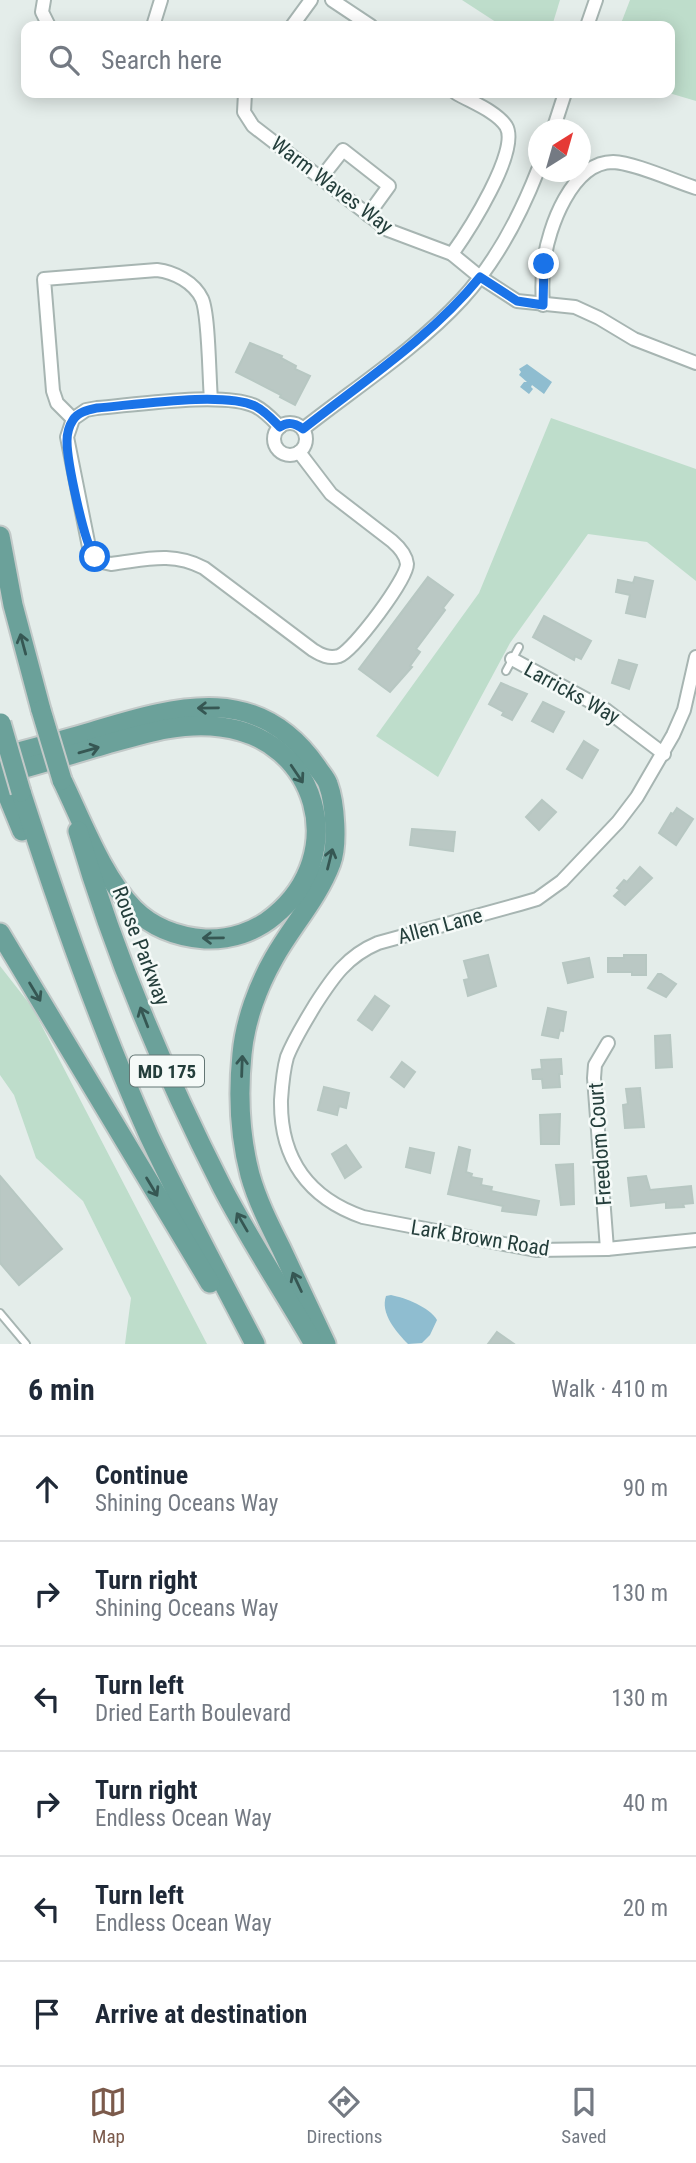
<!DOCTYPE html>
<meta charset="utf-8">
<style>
body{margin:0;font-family:"Roboto Condensed",sans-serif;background:#f2f2f3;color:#1f2937}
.compass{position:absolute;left:528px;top:119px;width:63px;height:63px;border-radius:50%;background:#fff;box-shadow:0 4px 18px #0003;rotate:37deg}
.stop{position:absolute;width:21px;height:21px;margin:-16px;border:5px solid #1a73e8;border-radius:50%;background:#fff}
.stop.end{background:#1a73e8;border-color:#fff;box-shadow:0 2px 7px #0008}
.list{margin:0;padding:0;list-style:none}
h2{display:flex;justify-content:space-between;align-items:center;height:91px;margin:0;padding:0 28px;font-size:30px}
h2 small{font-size:23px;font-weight:400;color:#747a83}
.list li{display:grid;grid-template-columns:46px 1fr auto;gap:21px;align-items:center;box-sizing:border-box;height:105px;padding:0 28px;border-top:2px solid #e0e1e3}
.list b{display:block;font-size:26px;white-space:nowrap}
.list p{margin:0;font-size:23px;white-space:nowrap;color:#747a83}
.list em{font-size:23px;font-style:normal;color:#747a83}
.icon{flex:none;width:38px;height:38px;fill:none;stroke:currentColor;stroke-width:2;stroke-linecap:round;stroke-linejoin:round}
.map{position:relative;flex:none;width:696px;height:1344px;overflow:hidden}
.search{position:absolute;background:#fff;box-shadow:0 4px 18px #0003;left:21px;right:21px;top:21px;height:77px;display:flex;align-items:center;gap:18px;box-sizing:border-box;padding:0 24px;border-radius:14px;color:#747a83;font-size:26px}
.sheet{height:721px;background:#fff}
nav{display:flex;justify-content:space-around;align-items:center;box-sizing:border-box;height:98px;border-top:2px solid #e0e1e3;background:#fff;font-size:19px;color:#747a83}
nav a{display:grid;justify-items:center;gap:4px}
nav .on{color:#7b5a4b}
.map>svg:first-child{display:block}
</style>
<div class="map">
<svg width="696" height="1344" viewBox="0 0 696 1344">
<rect width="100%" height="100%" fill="#e4edea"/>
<g fill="#beddcb">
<path d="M462 0H560L552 26H502Z"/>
<path d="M630 0H696V101L669 93 670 26H620Z"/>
<path d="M551 418 696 469V581L647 542 588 534 510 643 438 777 376 736 479 593Z"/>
<path d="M0 966 32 1007 207 1344H125L131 1298 83 1201 36 1158 14 1095 0 1075Z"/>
</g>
<g fill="#8fbdd0">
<path d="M527 364 552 382 544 394 532 385 531 387 533 389 529 394 520 387 524 382H527L519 375 521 372 519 369Z"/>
<path d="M391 1295C406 1298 429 1307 437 1320L430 1335 422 1343 408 1344C396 1332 380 1313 386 1296Z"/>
</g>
<g fill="#bac8c4" stroke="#b7c7c2" stroke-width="2">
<path d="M250 343 282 356 281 358 296 366 295 369 310 376 295 405 280 397 281 395 236 372Z"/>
<path d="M428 577 453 595 443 608 445 610 416 649 420 652 410 666 412 667 390 692 359 669Z"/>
<path d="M635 577 653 581 645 617 626 613 630 595 616 592 618 580 633 583Z"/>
<path d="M544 616 591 641 581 659 575 656 574 660 533 637Z"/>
<path d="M619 660 637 665 629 689 612 683Z"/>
<path d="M501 683 527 694 512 720 502 715 504 712 489 704Z"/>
<path d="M543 702 564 712 553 732 532 721Z"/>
<path d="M584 741 598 750 582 778 567 769Z"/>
<path d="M542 800 556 812 539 830 526 817Z"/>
<path d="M677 808 693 819 676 845 659 833 671 813 673 814Z"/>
<path d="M412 829 455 832 453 851 410 845Z"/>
<path d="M640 867 652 878 625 905 614 896 620 890 617 888 624 880 627 882Z"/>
<path d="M488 955 496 986 468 996 464 980 469 979 464 961Z"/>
<path d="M624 955H646V975H632V972H608V958H624Z"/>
<path d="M589 958 593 977 568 983 563 963Z"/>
<path d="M658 974H661L676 984 666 997 648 988Z"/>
<path d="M375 996 389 1006 372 1030 358 1020Z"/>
<path d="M548 1008 566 1012 563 1031 560 1030 558 1038 542 1035Z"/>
<path d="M670 1035 672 1067 656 1068 655 1036Z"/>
<path d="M561 1059 562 1074H559L560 1087 543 1088 542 1079H533L532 1070 542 1069 541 1060Z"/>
<path d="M402 1062 415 1072 404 1087 391 1077Z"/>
<path d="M324 1087 349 1093 346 1108 339 1106 337 1115 318 1110Z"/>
<path d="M640 1088 644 1127 625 1128 623 1105 628 1104 626 1089Z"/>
<path d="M560 1114 559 1144H541L540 1115Z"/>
<path d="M346 1145 361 1167 345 1178 332 1154Z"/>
<path d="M459 1147 470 1150 466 1172 472 1174 471 1177 482 1179 481 1185 492 1187 491 1191 539 1201 536 1215 502 1211 503 1206 448 1194Z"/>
<path d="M410 1148 434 1153 430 1173 406 1167Z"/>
<path d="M573 1164 574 1204 561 1205 556 1165Z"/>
<path d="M0 1176 62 1249 19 1285 0 1263Z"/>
<path d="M646 1176 650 1190 691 1186 693 1203 683 1204 684 1207 666 1208V1202L631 1206 628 1178Z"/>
<path d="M497 1332 514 1344H488Z"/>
</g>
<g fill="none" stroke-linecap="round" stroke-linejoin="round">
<g stroke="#a7b5b2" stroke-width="10">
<g id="service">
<path d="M506 671 519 647"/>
<path d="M0 1313 26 1344"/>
</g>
</g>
<g stroke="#a7b5b2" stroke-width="16">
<g id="minor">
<path d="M44 0 42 12 49 26"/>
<path d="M332 0 371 26"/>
<path d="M153 26 161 0"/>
<path d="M292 26 311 0"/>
<path d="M587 26 596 0"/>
<path d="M245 93 244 112 253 126 388 230 452 254 480 277 517 301 575 307 599 318 634 339 696 363"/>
<path d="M553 130 565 93"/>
<path d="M321 178 343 150 389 186 368 215"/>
<path d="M452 254C467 233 521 150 506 126 496 111 471 102 456 93"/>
<path d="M543 305C542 290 542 276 544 262 548 228 572 162 613 162 635 163 674 181 696 188"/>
<path d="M73 419 57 403 53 391 44 279 157 270C174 272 194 282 202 299 209 315 209 378 211 399"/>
<circle cx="290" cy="439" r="16"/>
<path d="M280 427C272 419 265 411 255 406 223 391 134 405 97 408L86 410 73 419 67 437 90 552 102 562 111 564C145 560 171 551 204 568L313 650C321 655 329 659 339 656 354 650 407 579 407 564 406 554 399 547 392 541L331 494 299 452"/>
<path d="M303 429C355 388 417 348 462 299 496 262 520 216 538 170"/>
<path d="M696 657 684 710 673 735 637 797 618 822 562 881 537 899 520 904 378 943C347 956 333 977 315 1005 305 1022 294 1039 287 1057 283 1071 282 1085 281 1100 280 1158 308 1198 363 1217L536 1250 607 1249 696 1240"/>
<path d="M512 659 606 710 664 754"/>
<path d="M607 1249 594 1078 595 1065 608 1043"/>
</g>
</g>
<g stroke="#c2c9c8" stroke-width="23">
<g id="primary">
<path d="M0 536 13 605 41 710"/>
<path d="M0 757C32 748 65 740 97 730 180 705 259 683 317 767 320 772 326 778 328 784 335 803 338 845 331 863 318 898 292 926 274 958 258 986 245 1021 242 1054 238 1093 240 1137 250 1175 257 1200 269 1224 281 1248 296 1280 311 1312 326 1344"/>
<path d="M0 775C32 766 64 757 97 747 137 736 178 721 221 727 318 739 350 854 274 916 255 932 230 940 205 939 179 937 153 928 134 909 102 876 82 821 62 780"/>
<path d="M0 777 22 831"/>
<path d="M21 792C59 909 99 1024 149 1136 182 1206 219 1275 255 1344"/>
<path d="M78 831C114 954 164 1073 222 1187 249 1239 282 1289 311 1339"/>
<path d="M0 933 210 1283"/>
</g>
</g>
<use href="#service" stroke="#fff" stroke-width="6"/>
<use href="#minor" stroke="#fff" stroke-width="12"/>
<use href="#primary" stroke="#6ba19a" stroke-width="19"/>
<g stroke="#c2c9c8" stroke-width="23" stroke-linecap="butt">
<g id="primary-bridge">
<path d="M41 710 62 780"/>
<path d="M1 723 21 792"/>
</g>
</g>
<use href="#primary-bridge" stroke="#6ba19a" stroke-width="19"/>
</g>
<defs><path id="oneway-shaft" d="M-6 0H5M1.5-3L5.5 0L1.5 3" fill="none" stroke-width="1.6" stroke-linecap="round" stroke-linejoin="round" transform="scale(1.75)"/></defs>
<g stroke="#365753">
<use href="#oneway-shaft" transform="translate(23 644) rotate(-105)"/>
<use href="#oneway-shaft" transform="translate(208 708) rotate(179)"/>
<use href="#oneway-shaft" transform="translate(89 750) rotate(-16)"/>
<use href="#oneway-shaft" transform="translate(297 774) rotate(56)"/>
<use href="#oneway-shaft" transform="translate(330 859) rotate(-76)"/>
<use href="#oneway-shaft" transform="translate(213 938) rotate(179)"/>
<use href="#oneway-shaft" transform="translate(35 992) rotate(59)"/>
<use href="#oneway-shaft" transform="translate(144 1017) rotate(-111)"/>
<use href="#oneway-shaft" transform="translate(242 1066) rotate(-88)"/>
<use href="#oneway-shaft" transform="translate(152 1187) rotate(59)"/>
<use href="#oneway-shaft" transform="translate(242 1222) rotate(-120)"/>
<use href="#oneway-shaft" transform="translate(297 1282) rotate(-115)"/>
</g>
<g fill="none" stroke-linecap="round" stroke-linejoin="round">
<path stroke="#1a73e8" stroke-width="9" d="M95 557C84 544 67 461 67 441 67 434 69 426 73 420 78 412 88 410 97 408 134 405 223 391 255 406 265 411 272 419 280 427 288 421 295 423 303 429 364 381 431 337 480 277L517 301 543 305 544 264"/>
</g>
<g text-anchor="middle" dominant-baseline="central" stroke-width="5" stroke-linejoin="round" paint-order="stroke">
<rect fill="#f5faf8" stroke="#637674" stroke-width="2" x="130" y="1055.5" width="74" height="31" rx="5"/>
<g font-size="19" font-weight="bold" fill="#243e3b">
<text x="167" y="1071">MD 175</text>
</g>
<g font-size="21" fill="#243e3b" stroke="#f5faf8">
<text transform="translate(332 185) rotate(37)">Warm Waves Way</text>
<text transform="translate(572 693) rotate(29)">Larricks Way</text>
<text transform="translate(440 926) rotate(-15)">Allen Lane</text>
<text transform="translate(141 946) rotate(69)">Rouse Parkway</text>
<text transform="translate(600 1144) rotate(-94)">Freedom Court</text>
<text transform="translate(480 1238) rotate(9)">Lark Brown Road</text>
</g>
</g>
</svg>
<svg class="compass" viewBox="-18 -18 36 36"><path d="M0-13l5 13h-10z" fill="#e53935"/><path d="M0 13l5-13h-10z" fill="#747a83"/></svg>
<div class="stop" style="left:95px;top:557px"></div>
<div class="stop end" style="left:544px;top:264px"></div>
<div class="search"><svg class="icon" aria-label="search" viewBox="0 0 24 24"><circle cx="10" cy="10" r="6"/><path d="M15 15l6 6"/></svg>Search here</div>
</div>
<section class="sheet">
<h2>6 min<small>Walk · 410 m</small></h2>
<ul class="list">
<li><svg class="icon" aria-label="ahead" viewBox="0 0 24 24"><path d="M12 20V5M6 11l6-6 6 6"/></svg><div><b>Continue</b><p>Shining Oceans Way</p></div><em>90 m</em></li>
<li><svg class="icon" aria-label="right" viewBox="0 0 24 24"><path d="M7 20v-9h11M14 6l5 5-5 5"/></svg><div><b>Turn right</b><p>Shining Oceans Way</p></div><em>130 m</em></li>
<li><svg class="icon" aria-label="left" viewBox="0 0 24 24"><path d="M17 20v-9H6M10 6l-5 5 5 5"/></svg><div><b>Turn left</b><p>Dried Earth Boulevard</p></div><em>130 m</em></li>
<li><svg class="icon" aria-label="right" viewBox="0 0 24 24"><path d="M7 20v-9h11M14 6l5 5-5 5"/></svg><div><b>Turn right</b><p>Endless Ocean Way</p></div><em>40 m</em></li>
<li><svg class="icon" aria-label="left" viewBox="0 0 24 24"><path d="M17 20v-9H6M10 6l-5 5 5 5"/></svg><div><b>Turn left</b><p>Endless Ocean Way</p></div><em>20 m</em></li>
<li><svg class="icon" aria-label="arrive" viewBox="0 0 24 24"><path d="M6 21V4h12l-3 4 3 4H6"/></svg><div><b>Arrive at destination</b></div></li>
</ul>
</section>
<nav>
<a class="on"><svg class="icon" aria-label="map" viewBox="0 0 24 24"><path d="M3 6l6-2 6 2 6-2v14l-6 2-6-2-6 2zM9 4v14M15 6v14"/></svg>Map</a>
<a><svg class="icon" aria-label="directions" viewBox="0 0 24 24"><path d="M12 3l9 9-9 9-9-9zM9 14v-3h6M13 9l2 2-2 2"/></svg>Directions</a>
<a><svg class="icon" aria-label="saved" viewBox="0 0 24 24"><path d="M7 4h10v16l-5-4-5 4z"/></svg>Saved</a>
</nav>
